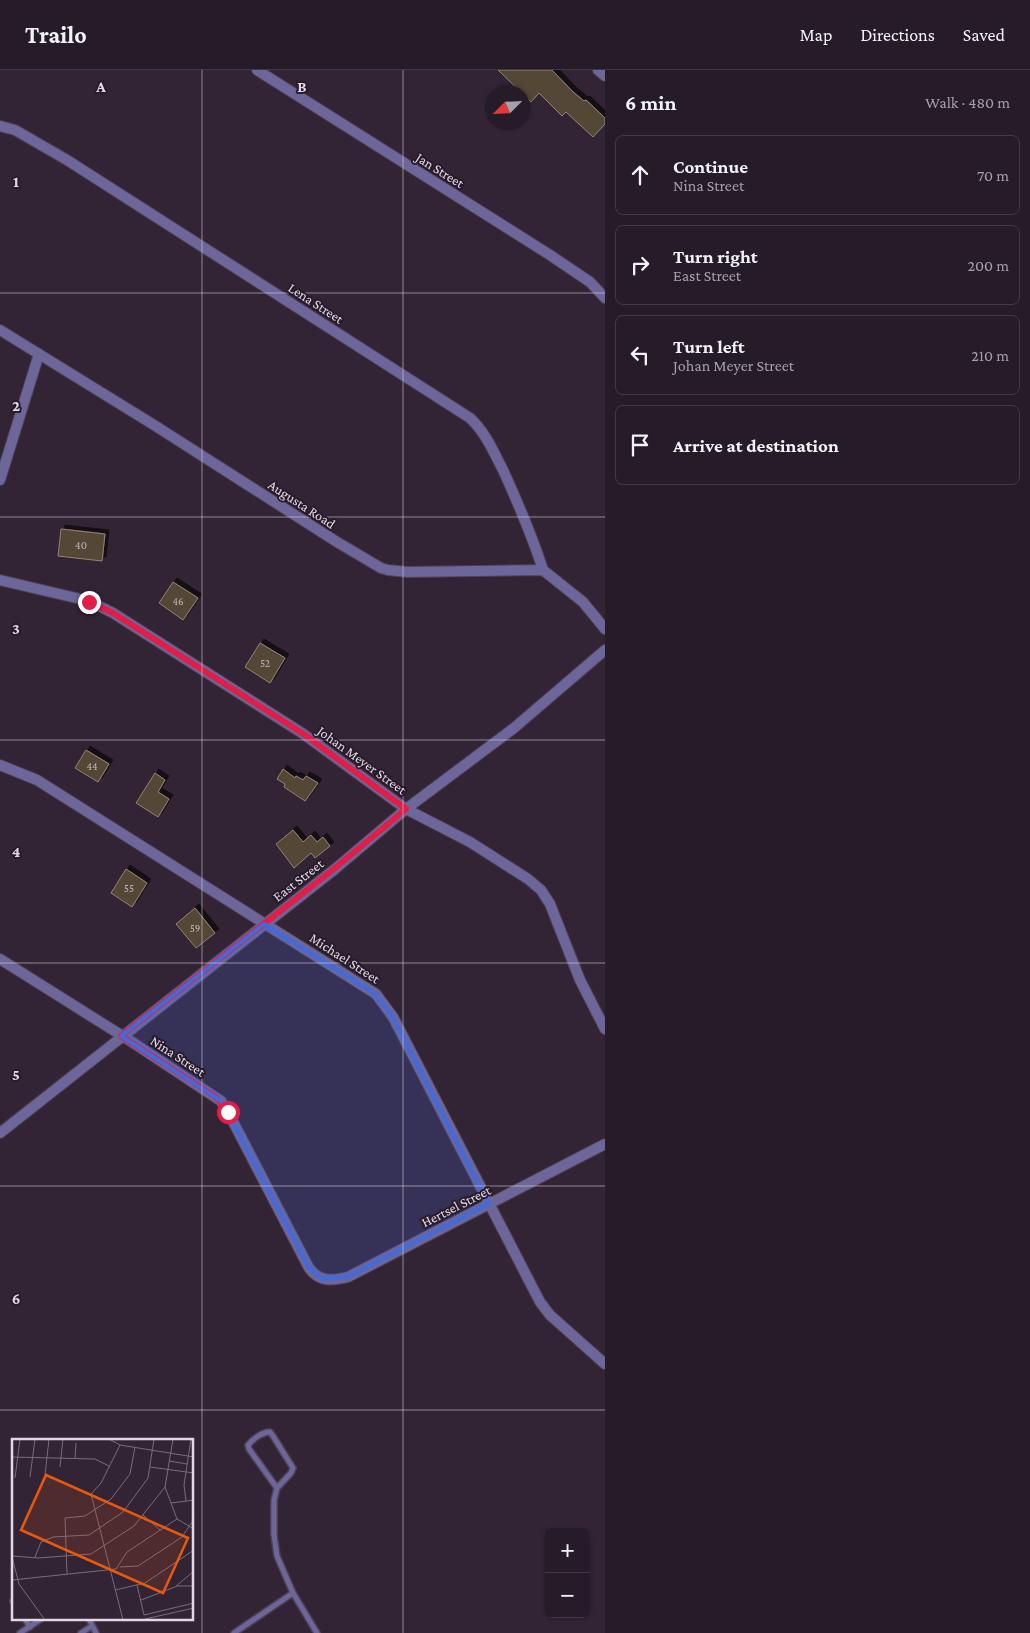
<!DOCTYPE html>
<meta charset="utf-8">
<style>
body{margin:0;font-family:"Crimson Pro",serif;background:#322834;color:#f1f3f6}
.controls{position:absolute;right:15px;bottom:15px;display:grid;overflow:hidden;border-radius:8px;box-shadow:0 1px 4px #0004}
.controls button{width:45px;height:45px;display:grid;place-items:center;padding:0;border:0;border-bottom:1px solid #423945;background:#261b28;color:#f1f3f6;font:25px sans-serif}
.compass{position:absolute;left:485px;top:15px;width:45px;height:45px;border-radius:50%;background:#261b28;box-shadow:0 1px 4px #0004;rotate:246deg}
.stop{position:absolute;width:15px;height:15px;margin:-11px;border:4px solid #e11d48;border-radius:50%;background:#fff}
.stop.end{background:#e11d48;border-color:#fff;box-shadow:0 1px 5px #0008}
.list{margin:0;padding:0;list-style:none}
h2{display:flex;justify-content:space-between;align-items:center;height:65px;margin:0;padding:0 20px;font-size:21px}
h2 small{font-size:16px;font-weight:400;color:#a4a1a8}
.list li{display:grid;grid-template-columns:32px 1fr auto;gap:15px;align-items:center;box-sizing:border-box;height:80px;margin:0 10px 10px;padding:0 10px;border:1px solid #423945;border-radius:8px}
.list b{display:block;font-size:19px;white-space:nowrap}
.list p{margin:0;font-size:16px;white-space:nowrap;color:#a4a1a8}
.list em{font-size:16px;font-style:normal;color:#a4a1a8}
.icon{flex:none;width:28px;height:28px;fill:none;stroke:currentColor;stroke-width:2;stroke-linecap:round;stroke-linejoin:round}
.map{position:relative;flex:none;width:605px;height:1563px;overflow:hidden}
header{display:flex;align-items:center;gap:30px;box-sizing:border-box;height:70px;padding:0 25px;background:#261b28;border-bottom:1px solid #423945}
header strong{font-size:24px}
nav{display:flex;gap:28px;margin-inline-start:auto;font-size:18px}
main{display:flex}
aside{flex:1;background:#261b28}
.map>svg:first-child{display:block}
</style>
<header>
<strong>Trailo</strong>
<nav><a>Map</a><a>Directions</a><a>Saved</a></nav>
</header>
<main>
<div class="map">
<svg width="605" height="1563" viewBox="0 0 605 1563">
<defs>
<filter id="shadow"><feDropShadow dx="4" dy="-4" stdDeviation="0" flood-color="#0009"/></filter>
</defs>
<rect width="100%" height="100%" fill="#322435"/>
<g fill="#554634" stroke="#948370" filter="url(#shadow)">
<path d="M498 0H552L572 21 584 31 586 30 605 48V54L593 67 566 42 562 46 539 23 531 32Z"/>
<path d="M61 459 105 464 102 491 58 486Z"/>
<path d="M173 512 198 528 183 550 159 533Z"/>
<path d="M260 573 285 588 270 613 245 597Z"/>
<path d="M86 680 109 694 98 712 75 698Z"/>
<path d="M283 699 295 708 296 706 303 710 306 706 318 713 305 731 284 717 285 714 277 709Z"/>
<path d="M155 703 165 710 158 722 169 729 158 747 136 733Z"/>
<path d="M293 760 303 772 311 765 317 772 323 767 330 776 315 788 311 783 294 798 276 774Z"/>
<path d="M126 799 147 813 132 837 111 823Z"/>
<path d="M195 838 215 863 196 878 176 854Z"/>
</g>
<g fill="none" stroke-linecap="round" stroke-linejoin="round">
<g stroke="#4e4151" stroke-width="8">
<g id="service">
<path d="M277 1418 249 1379 248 1375C253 1369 262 1362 270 1362L273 1366 293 1398 291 1403 277 1418 274 1430V1465L277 1486 293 1523 317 1563"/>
<path d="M13 1531H14"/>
<path d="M25 1549 30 1557"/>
<path d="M89 1549 96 1563"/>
<path d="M20 1563 41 1549"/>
<path d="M81 1563 92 1556"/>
<path d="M234 1563 293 1523"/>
</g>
</g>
<g stroke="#4e4151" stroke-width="12">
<g id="minor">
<path d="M257 0 550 185 590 212 605 228"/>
<path d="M598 0 605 6"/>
<path d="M0 56 15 60 67 90 470 348C486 363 493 381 503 400 518 433 532 465 543 500"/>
<path d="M0 260 154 355 337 472 381 498 388 500 408 502 543 500 583 532 605 559"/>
<path d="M0 410 39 284"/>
<path d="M0 510 89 531 113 543 302 663 406 739 470 772 528 809 541 820 550 834 580 910 605 959"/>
<path d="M0 695 37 710 376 924 393 947 540 1232 550 1245 605 1294"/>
<path d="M0 889 132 972 221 1031 228 1042 309 1198C319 1212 332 1211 348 1207L605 1074"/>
<path d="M0 1063 335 799 406 739 514 658 605 580"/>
</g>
</g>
<use href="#service" stroke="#6c669b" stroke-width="5"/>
<use href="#minor" stroke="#6c669b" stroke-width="10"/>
</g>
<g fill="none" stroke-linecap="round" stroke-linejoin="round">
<path stroke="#e11d48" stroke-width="6" d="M89 532 113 543 302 663 406 739 335 798 121 966 216 1027 228 1042"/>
</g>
<path fill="#446ada" fill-opacity="0.2" stroke="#446ada" stroke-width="4" stroke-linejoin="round" d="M264 854 376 924 393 947 489 1134 348 1207 322 1209 309 1198 221 1031 121 966Z"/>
<path fill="none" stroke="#e2d9e4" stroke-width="1" stroke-opacity="0.55" d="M202 0V1563M403 0V1563M0 223H605M0 447H605M0 670H605M0 893H605M0 1116H605M0 1340H605"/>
<g text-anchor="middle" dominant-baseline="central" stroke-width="4" stroke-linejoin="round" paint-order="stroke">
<g font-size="11" fill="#bfb4b8">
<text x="81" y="475">40</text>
<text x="178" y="531">46</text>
<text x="265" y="593">52</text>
<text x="92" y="696">44</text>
<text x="129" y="818">55</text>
<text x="195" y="858">59</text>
</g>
<g font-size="14" fill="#e2d9e4" stroke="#281b2b">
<text transform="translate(440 100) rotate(32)">Jan Street</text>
<text transform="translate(316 233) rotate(33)">Lena Street</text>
<text transform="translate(302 434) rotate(33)">Augusta Road</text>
<text transform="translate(362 690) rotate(36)">Johan Meyer Street</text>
<text transform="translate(298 810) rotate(-38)">East Street</text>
<text transform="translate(345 888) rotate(33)">Michael Street</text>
<text transform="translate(178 986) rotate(33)">Nina Street</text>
<text transform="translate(456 1136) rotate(-27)">Hertsel Street</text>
</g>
</g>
<g transform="translate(12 1369)">
<rect width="181" height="181" fill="#322435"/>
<path fill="none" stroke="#786c7b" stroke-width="1" d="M97 0 108 6 182 18M108 6 89 44 79 55 111 181M0 18 83 20 97 27M63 19 64 4M157 22 175 25M48 28 51 0M138 28 182 34M33 36 37 0M18 38 23 0M3 39 8 0M153 48 165 80 182 90M174 62 172 46 179 0M159 64 182 61M131 76 148 91M0 117 26 119 79 115 122 87 153 48 161 0M0 118 7 145 33 181M23 118 29 103 41 98 77 96 111 73 136 39 142 0M108 128 126 127 170 98 182 80M55 135 53 79 73 77 99 60 118 35 123 8M0 141 104 130 115 113 165 80M125 146 132 176M164 147H182M103 151 133 144 182 111M129 161 163 148 182 132M132 176 182 164M133 180 182 169"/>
<path fill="#e8590c" fill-opacity="0.15" stroke="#e8590c" stroke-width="2.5" d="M34 36 176 99 151 154 9 91Z"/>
<rect width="181" height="181" fill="none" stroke="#e2d9e4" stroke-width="2.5"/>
</g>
<g font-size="16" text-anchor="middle" font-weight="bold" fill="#e2d9e4" stroke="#281b2b" stroke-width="4" stroke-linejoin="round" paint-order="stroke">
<text x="101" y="22">A</text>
<text x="302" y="22">B</text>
<text x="16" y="117">1</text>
<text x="16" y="341">2</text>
<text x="16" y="564">3</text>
<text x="16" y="787">4</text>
<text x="16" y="1010">5</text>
<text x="16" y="1234">6</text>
</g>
</svg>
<div class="controls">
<button>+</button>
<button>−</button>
</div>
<svg class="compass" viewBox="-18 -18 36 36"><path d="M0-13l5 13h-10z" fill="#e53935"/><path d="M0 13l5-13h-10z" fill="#a4a1a8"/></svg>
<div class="stop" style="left:228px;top:1042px"></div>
<div class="stop end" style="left:89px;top:532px"></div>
</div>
<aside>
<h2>6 min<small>Walk · 480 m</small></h2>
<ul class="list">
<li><svg class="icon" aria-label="ahead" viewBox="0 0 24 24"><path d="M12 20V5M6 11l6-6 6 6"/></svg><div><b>Continue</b><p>Nina Street</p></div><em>70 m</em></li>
<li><svg class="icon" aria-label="right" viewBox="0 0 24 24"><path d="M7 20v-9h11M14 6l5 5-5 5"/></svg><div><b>Turn right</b><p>East Street</p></div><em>200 m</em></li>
<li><svg class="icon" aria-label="left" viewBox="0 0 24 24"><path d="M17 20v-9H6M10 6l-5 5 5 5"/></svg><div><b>Turn left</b><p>Johan Meyer Street</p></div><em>210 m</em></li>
<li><svg class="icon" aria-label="arrive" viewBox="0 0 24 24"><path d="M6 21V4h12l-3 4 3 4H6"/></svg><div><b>Arrive at destination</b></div></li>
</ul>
</aside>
</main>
